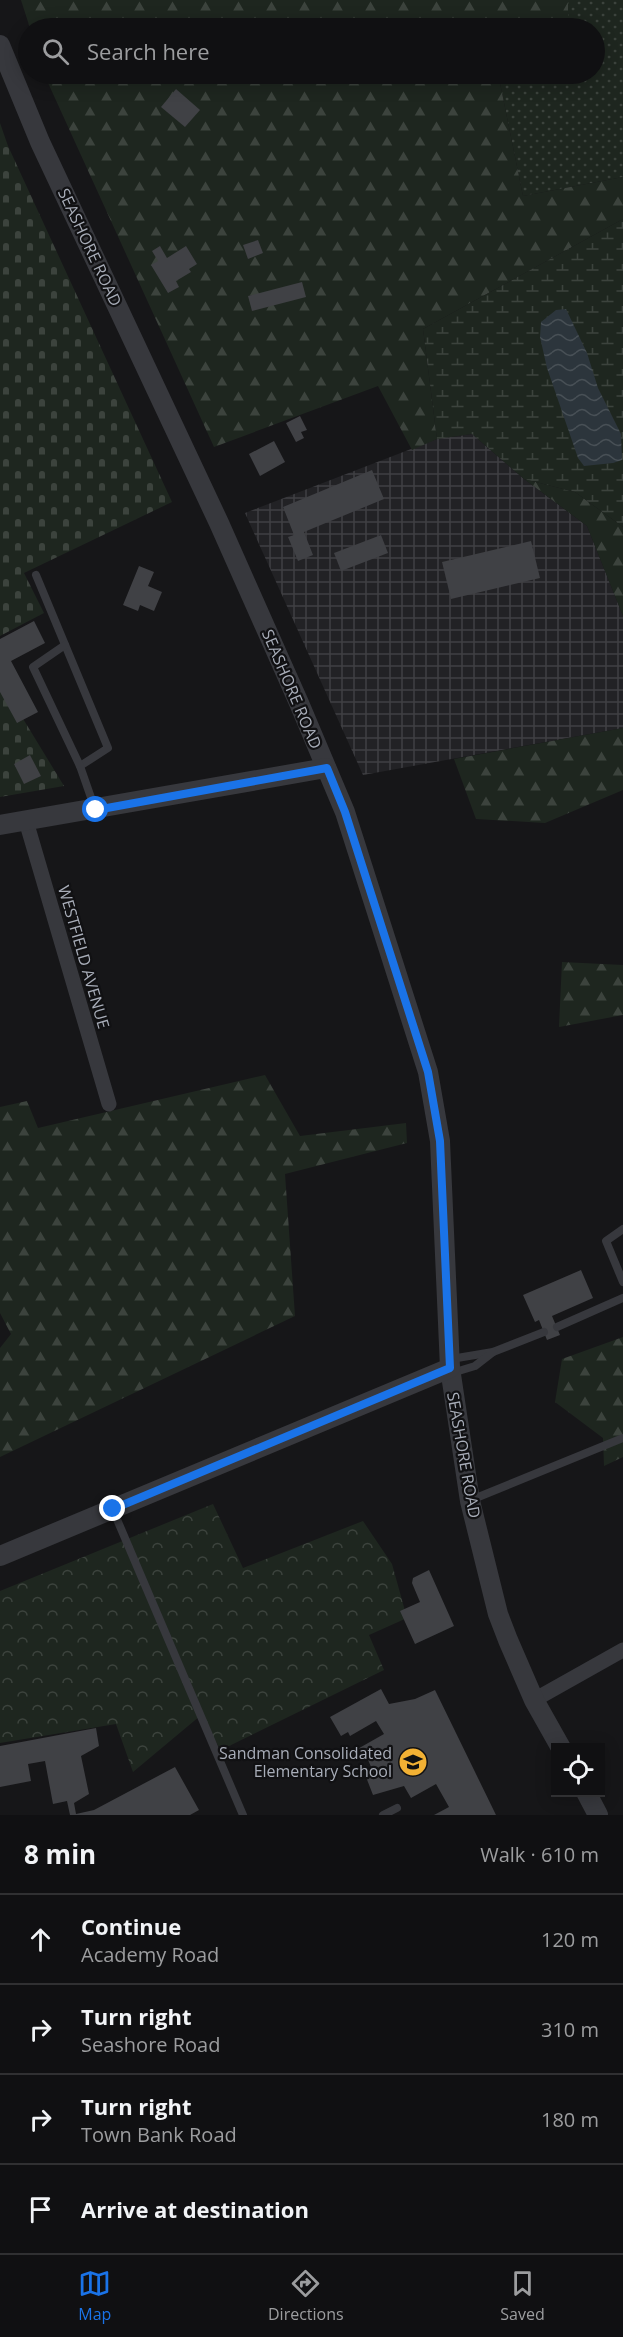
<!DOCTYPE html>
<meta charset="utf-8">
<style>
body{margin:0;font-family:"Open Sans",sans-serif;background:#1e1e20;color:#f1f3f6}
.controls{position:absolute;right:18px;bottom:18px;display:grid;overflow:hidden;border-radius:0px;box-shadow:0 3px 15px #0003}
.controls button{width:54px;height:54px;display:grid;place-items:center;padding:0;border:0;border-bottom:2px solid #303032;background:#101012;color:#f1f3f6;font:30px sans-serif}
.stop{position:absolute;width:18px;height:18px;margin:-14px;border:4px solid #1a73e8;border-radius:50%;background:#fff}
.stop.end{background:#1a73e8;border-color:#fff;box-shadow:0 2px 6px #0008}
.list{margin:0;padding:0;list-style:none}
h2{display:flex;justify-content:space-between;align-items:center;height:78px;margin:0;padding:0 24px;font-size:26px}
h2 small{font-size:20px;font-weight:400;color:#9c9d9f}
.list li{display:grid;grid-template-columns:39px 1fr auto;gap:18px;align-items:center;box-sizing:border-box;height:90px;padding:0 24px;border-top:2px solid #303032}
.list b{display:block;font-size:22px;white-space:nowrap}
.list p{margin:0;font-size:20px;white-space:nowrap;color:#9c9d9f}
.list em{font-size:20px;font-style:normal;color:#9c9d9f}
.icon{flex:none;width:33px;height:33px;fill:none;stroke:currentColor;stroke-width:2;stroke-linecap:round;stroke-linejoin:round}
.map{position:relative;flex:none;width:623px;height:1815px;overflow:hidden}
.search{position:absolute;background:#101012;box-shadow:0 3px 15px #0003;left:18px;right:18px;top:18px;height:66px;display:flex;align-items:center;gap:15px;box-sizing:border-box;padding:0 21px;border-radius:33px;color:#9c9d9f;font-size:22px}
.sheet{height:438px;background:#101012}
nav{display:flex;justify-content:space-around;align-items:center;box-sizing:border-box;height:84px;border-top:2px solid #303032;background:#101012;font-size:16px;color:#9c9d9f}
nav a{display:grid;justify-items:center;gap:3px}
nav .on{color:#1a73e8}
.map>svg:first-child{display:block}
</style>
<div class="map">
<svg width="623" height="1815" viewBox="0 0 623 1815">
<defs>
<pattern id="industrial-grid" width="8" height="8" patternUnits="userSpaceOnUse" patternTransform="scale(1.5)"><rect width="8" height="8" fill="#222225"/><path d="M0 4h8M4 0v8" fill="none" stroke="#3f3f43"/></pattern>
<pattern id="grass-dots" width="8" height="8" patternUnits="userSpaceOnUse" patternTransform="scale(1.5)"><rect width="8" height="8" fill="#1e261f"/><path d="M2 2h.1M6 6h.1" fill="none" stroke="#3c433d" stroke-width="1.8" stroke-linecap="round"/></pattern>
<pattern id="forest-firs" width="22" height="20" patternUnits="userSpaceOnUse" patternTransform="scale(1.5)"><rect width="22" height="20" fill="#1e261f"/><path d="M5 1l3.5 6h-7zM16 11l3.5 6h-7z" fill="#3c433d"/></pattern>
<pattern id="wetland-marsh" width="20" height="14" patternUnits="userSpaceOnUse" patternTransform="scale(1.5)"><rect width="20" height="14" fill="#1e261f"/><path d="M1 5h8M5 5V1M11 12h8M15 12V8" fill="none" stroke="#3c433d"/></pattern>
<pattern id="cemetery-stones" width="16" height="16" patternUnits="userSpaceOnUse" patternTransform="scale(1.5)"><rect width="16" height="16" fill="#1e261f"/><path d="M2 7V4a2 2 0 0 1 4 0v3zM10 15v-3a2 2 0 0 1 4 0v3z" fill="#3c433d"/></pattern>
<pattern id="park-crowns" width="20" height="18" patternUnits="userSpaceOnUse" patternTransform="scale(1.5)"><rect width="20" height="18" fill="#1e261f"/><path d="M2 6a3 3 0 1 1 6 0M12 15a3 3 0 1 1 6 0" fill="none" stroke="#3c433d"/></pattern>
<pattern id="water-waves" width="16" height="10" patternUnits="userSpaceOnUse" patternTransform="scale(1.5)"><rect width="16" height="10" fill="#2c353c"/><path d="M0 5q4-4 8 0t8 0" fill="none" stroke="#485056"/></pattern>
</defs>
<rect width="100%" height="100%" fill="#161618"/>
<path fill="url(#industrial-grid)" d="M472 434 524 479 587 526 623 616V728L363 775 245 513 437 439Z"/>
<path fill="url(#grass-dots)" d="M568 0H623V177L523 196 500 83 569 76V74H594V28H568Z"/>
<g fill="url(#forest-firs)">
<path d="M21 0H568V28H30Z"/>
<path d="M44 74H569V76L500 83 523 196 623 177V219L423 329 437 439 412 450 378 386 214 447Z"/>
<path d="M524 479 575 492 623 527V616L587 526Z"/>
<path d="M623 728V790L545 823 476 819 454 759Z"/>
<path d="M562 962 623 965V1015L559 1027Z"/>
<path d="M265 1075 300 1136 406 1123 407 1143 285 1174 295 1316 0 1457V1348L11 1334 0 1313V1107L27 1101 38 1128Z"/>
<path d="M623 1337V1457L604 1466 603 1438 555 1402 562 1359Z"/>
</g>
<path fill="url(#wetland-marsh)" d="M623 219V527L575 492 524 479 472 434 437 439 423 329Z"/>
<g fill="url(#cemetery-stones)">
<path d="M0 123 8 146 172 502 24 573 44 613 0 636Z"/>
<path d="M0 681 64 786 0 797Z"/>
</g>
<path fill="url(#park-crowns)" d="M213 1504 243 1568 363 1521 392 1564 407 1618 369 1635 384 1670 221 1750 200 1716 133 1772 116 1724 0 1743V1591Z"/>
<path fill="url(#water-waves)" d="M566 309 587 353 598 388 621 434 622 460 613 463 584 466 578 458 547 368 540 337 541 322 556 310Z"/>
<g fill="#404145">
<path d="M176 89 200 110 185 127 161 107Z"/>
<path d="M258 240 263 253 248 259 243 245Z"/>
<path d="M160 246 167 258 186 246 197 264 189 269 191 272 176 281 179 287 168 293 151 265 158 261 152 251Z"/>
<path d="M302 282 306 297 252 311 248 296Z"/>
<path d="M300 416 307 430 301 432 304 438 296 442 286 423Z"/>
<path d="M274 441 285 462 260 476 249 454Z"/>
<path d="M372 470 384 499 304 532 313 555 298 561 288 537 294 535 283 507Z"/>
<path d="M381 535 388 553 341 571 334 553Z"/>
<path d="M531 541 540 578 451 599 442 562Z"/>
<path d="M139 566 154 572 148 586 162 592 154 611 140 605 138 611 123 605Z"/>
<path d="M34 621 45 643 11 661 38 712 17 723 0 692V639Z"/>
<path d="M30 755 41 776 24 784 14 764Z"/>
<path d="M581 1270 593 1298 552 1316 560 1335 547 1340 539 1320 535 1322 523 1295Z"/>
<path d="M429 1570 454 1626 415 1644 400 1611 420 1602 412 1583 413 1578Z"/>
<path d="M381 1689 389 1704 415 1699 435 1690 496 1815H434L449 1807 436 1784 411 1798 404 1786 373 1795 366 1777 374 1774 366 1755 358 1758 354 1751 384 1734 376 1721 350 1736 348 1732 341 1736 330 1717Z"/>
<path d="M96 1728 99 1746 81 1756 89 1794 74 1803 76 1814 94 1810 175 1767 199 1810 190 1815H70L67 1801 53 1804 45 1761 28 1764 31 1781 0 1787V1746Z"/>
</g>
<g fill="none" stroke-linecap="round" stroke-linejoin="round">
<g stroke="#37383d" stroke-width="8">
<path d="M36 575 108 748 80 766"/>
<path d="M65 645 33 667 80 766 95 809"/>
<path d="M623 1229 606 1241 623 1282"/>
<path d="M557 1327 623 1298"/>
<path d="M451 1359 493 1352 544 1332"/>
<path d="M452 1373 475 1366 493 1352"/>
<path d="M471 1500 623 1438"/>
<path d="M113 1510 243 1815"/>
<path d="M383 1815 397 1808"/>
</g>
<g stroke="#37383d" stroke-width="15">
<path d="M26 821 109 1104"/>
<path d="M534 1700 623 1650"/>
</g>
<g stroke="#37383d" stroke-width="20">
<path d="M0 45 40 142 219 523 299 703 345 812 428 1072 440 1141 450 1368 470 1501 498 1614 508 1640 534 1700 561 1748"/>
<path d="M0 825 326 768"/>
<path d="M0 1556 450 1368"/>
<path d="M586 1792 598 1815"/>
</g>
</g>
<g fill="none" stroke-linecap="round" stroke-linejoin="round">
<path stroke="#1a73e8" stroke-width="8" d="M96 810 327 768 345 812 428 1072 440 1141 450 1368 113 1509"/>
</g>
<defs>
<g id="school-disc" transform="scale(1.5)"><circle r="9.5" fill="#f2b134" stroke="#111113"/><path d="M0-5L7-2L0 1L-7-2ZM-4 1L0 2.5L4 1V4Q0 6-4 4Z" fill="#111"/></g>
</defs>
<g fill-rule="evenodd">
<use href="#school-disc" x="413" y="1762"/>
</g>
<g text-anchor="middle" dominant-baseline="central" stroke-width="4.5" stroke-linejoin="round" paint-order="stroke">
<g font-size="16" fill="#a8adb8" stroke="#111113">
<text transform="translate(90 247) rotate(65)">SEASHORE ROAD</text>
<text transform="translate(292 689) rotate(67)">SEASHORE ROAD</text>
<text transform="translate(84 957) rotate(74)">WESTFIELD AVENUE</text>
<text transform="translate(464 1455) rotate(80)">SEASHORE ROAD</text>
</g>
<g font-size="16" fill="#a8adb8" stroke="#111113" text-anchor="end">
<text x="392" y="1753">Sandman Consolidated<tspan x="392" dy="18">Elementary School</tspan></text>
</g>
</g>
</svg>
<div class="controls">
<button><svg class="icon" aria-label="locate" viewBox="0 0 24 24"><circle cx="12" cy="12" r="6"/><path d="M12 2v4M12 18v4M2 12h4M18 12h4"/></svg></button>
</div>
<div class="stop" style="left:96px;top:810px"></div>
<div class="stop end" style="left:113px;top:1509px"></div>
<div class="search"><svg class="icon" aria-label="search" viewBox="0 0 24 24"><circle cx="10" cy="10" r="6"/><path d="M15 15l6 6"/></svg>Search here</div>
</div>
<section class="sheet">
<h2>8 min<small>Walk · 610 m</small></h2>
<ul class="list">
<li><svg class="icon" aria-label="ahead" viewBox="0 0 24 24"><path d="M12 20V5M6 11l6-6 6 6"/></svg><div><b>Continue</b><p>Academy Road</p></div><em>120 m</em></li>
<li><svg class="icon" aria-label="right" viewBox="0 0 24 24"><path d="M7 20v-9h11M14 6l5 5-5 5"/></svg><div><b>Turn right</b><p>Seashore Road</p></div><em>310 m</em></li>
<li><svg class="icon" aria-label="right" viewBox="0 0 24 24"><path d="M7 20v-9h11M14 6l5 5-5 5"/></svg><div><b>Turn right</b><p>Town Bank Road</p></div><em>180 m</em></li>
<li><svg class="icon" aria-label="arrive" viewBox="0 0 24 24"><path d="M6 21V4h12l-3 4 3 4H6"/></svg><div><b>Arrive at destination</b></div></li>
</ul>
</section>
<nav>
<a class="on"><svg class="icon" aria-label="map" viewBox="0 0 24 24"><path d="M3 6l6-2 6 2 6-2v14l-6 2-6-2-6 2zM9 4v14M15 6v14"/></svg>Map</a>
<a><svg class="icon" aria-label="directions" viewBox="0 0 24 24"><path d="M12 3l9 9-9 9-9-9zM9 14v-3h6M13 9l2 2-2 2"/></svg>Directions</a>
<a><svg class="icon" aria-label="saved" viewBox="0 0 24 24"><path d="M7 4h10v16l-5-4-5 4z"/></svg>Saved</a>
</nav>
